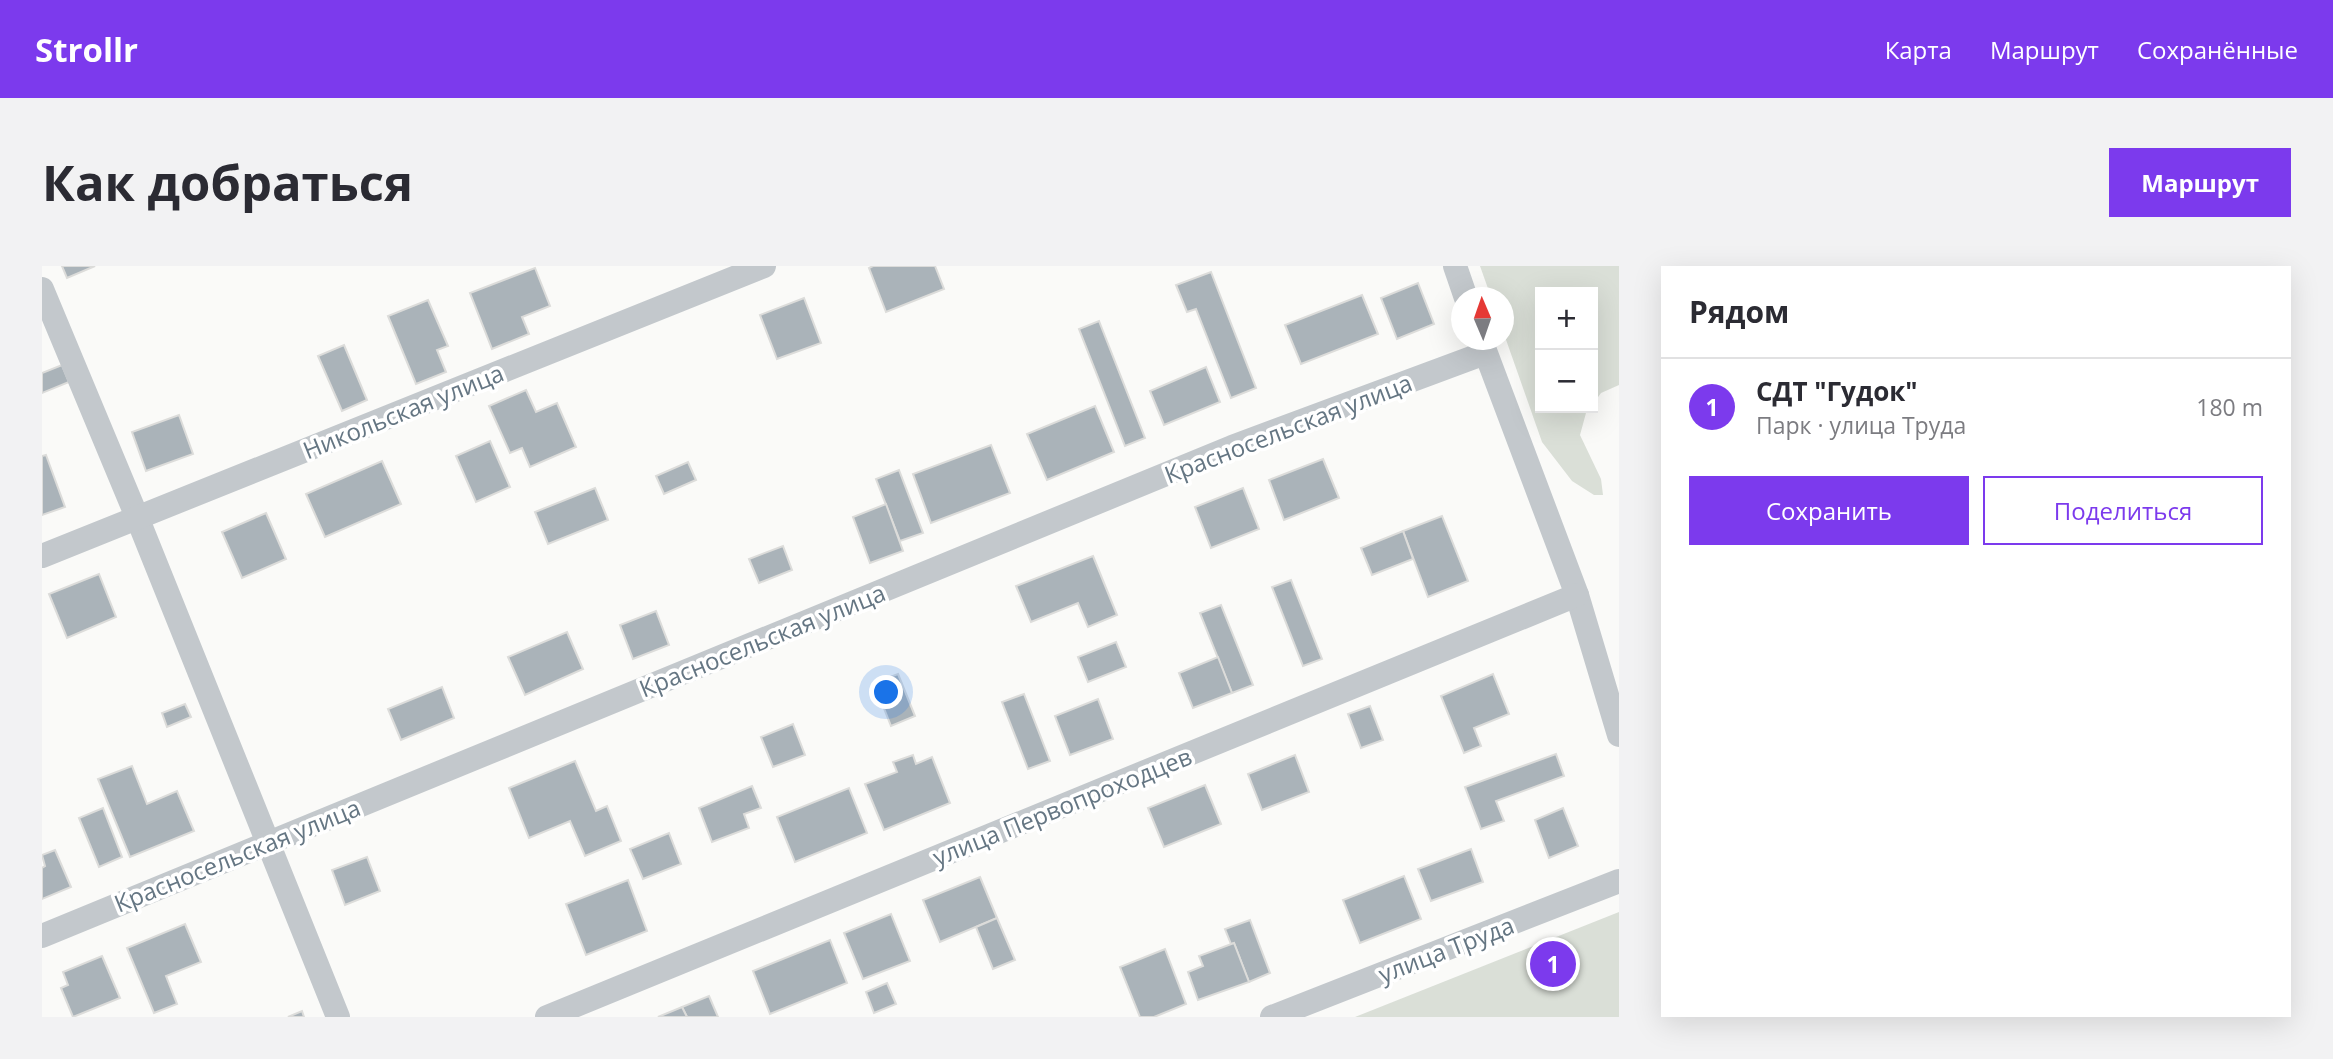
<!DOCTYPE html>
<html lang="ru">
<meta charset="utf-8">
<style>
body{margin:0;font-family:"Open Sans",sans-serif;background:#f2f2f3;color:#2b2b33}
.controls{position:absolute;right:21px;top:21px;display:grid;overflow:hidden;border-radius:0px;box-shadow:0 7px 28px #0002}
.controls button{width:63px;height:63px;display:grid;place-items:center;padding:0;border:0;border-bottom:2px solid #e1e1e2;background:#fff;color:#2b2b33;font:35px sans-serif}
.compass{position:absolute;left:1409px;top:21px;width:63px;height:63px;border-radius:50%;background:#fff;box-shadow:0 7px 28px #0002;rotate:358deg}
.you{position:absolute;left:845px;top:427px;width:24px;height:24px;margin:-18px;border:5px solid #fff;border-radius:50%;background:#1a73e8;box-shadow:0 0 0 10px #1a73e833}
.badge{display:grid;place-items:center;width:46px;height:46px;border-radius:50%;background:#7c3aed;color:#fff;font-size:23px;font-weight:700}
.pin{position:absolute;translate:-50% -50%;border:4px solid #fff;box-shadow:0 2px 7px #0006}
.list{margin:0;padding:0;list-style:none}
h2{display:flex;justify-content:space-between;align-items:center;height:91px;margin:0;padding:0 28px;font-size:30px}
h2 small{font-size:23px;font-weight:400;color:#7c7c81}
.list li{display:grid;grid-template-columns:46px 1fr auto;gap:21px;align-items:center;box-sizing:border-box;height:98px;padding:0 28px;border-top:2px solid #e1e1e2}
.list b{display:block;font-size:26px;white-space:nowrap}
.list p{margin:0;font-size:23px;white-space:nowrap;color:#7c7c81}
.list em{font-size:23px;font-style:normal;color:#7c7c81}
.actions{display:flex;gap:14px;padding:21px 28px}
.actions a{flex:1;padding:16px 0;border:2px solid #7c3aed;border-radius:0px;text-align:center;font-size:24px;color:#7c3aed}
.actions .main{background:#7c3aed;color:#fff}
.map{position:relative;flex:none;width:1577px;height:751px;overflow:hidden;border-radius:0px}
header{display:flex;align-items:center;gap:42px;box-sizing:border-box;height:98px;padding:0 35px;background:#7c3aed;color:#fff}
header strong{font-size:33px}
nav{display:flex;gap:38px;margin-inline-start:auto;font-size:24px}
.intro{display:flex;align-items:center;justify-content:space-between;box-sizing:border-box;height:168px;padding:0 42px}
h1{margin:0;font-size:49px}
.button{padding:18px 32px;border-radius:0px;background:#7c3aed;color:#fff;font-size:24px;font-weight:700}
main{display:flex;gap:42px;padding:0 42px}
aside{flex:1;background:#fff;border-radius:0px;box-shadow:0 7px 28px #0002}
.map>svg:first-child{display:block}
</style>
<header>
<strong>Strollr</strong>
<nav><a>Карта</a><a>Маршрут</a><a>Сохранённые</a></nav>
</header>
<div class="intro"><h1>Как добраться</h1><a class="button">Маршрут</a></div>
<main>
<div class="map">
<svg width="1577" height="751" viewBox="0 0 1577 751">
<rect width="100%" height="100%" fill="#fafaf8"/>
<g fill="#dadfd7">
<path d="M1438 0H1577V119L1559 127 1551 138V26H1498V142H1548L1544 147 1538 169 1559 213 1561 229H1552L1530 215 1500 176 1462 68V32L1449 31Z"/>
<path d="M1577 646V751H1313Z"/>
</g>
<g fill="#aab3b9" stroke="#dcdcda" stroke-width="2">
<path d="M20 0H53L25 12Z"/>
<path d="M831 0H893L902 23 844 46 827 2Z"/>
<path d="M493 2 508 40 480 51 487 68 450 83 428 27Z"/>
<path d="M1169 6 1214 122 1189 132 1154 43 1145 46 1134 19Z"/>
<path d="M1376 17 1392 58 1355 73 1339 32Z"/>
<path d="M1320 29 1336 68 1259 98 1243 59Z"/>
<path d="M762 32 779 77 735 93 718 49Z"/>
<path d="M386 34 406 80 395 84 404 106 374 118 346 50Z"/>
<path d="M1057 55 1103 172 1083 180 1037 63Z"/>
<path d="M302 79 325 134 300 145 276 90Z"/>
<path d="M20 99 27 116 0 127V107Z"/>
<path d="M1164 101 1178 136 1122 159 1108 125Z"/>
<path d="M484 124 494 146 515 137 534 181 488 201 480 182 468 187 447 140Z"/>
<path d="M1053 140 1072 186 1005 214 985 168Z"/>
<path d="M137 149 151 188 104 205 90 166Z"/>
<path d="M448 175 468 221 434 236 414 190Z"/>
<path d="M949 179 968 227 889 257 871 208Z"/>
<path d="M4 189 23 241 0 249V190Z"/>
<path d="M1281 193 1297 232 1242 254 1227 214Z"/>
<path d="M340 195 359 238 283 271 264 228Z"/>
<path d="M646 196 654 214 622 228 614 210Z"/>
<path d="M857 204 881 267 858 275 834 213Z"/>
<path d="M553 222 566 254 506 278 493 246Z"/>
<path d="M1201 222 1217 263 1169 282 1153 241Z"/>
<path d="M844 238 861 285 828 297 811 251Z"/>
<path d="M224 247 244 293 200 312 180 266Z"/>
<path d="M1400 250 1426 315 1386 331 1361 265Z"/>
<path d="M1361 265 1371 293 1330 309 1319 282Z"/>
<path d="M741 280 750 304 717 317 707 293Z"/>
<path d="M1051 290 1075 349 1046 361 1036 337 989 356 974 320Z"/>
<path d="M57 308 74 351 25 372 7 328Z"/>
<path d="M1249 314 1280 393 1261 400 1230 321Z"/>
<path d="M1179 339 1211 419 1190 427 1158 347Z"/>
<path d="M614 345 627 379 591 393 578 359Z"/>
<path d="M525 366 541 403 483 429 466 391Z"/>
<path d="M1074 376 1084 401 1046 416 1036 391Z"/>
<path d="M1176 391 1190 427 1151 442 1137 407Z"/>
<path d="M856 408 873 450 849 460 832 417Z"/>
<path d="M1451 408 1467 448 1432 462 1439 480 1422 487 1399 430Z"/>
<path d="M400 421 412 452 359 474 346 443Z"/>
<path d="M982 428 1008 495 986 503 960 436Z"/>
<path d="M1056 433 1071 473 1028 489 1013 450Z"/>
<path d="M143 438 149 451 125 461 120 447Z"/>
<path d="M1328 440 1341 474 1319 482 1306 448Z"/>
<path d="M751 458 763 489 731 501 719 471Z"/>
<path d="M1514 488 1522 510 1454 535 1462 555 1439 563 1423 521Z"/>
<path d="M871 489 874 498 890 491 908 537 842 564 823 518 855 506 851 496Z"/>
<path d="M1253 489 1267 526 1220 544 1206 508Z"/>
<path d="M533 495 554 545 565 540 579 575 543 590 528 555 487 572 467 522Z"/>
<path d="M90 500 105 538 135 525 152 565 88 591 56 513Z"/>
<path d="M1163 519 1179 558 1122 581 1106 542Z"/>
<path d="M710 520 719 542 702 548 707 562 670 576 657 542Z"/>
<path d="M807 522 825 567 753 596 735 551Z"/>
<path d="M61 542 80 591 57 601 37 552Z"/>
<path d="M1521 542 1536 580 1507 592 1493 554Z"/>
<path d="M627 567 639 598 601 613 588 583Z"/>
<path d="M1429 583 1441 616 1389 635 1376 603Z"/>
<path d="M13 584 29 621 0 633V602L3 600 0 589Z"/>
<path d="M325 591 338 625 303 639 290 604Z"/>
<path d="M1362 610 1379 653 1318 677 1301 634Z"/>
<path d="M938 611 955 652 898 676 881 634Z"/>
<path d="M586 614 605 665 544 689 524 638Z"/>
<path d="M849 648 868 695 821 713 802 667Z"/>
<path d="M955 652 973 694 951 703 934 661Z"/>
<path d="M1208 654 1228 707 1207 716 1192 677 1189 678 1183 663Z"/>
<path d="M143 658 159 696 124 710 135 738 112 747 85 682Z"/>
<path d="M788 674 805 717 728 748 711 705Z"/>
<path d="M1192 677 1207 716 1156 734 1146 706 1161 700 1157 690Z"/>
<path d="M1123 683 1144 738 1112 751H1098L1078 701Z"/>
<path d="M60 690 78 732 31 751 19 722 26 719 21 706Z"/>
<path d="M845 717 854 738 832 747 824 726Z"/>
<path d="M667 730 676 751H645L640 741Z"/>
<path d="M640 741 645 751H616Z"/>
<path d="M260 745 262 751H246Z"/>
</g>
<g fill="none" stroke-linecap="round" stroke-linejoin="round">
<g stroke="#c3c8cc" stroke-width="24">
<path d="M1413 0 1424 32"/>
<path d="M0 23 95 251 296 751"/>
<path d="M1439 74 1535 329 1577 469"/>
<path d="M0 290 722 0"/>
<path d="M0 670 1190 181 1443 87"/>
<path d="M505 751 1535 329"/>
<path d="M1230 751 1577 615"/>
</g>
</g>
<g text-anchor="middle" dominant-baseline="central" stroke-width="7" stroke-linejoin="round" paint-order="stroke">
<g font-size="24" fill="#657683" stroke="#fff">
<text transform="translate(361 145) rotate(-22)">Никольская улица</text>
<text transform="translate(1246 162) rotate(-21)">Красносельская улица</text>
<text transform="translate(720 374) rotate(-22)">Красносельская улица</text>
<text transform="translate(1020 540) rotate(-22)">улица Первопроходцев</text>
<text transform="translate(195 589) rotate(-22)">Красносельская улица</text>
<text transform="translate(1404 683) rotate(-21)">улица Труда</text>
</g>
</g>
</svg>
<div class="controls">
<button>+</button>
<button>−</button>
</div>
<svg class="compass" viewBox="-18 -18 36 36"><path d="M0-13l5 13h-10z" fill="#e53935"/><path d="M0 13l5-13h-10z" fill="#7c7c81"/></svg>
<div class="you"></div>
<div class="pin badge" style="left:1511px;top:698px">1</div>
</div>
<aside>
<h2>Рядом<small></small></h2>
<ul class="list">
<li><span class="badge">1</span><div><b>СДТ &quot;Гудок&quot;</b><p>Парк · улица Труда</p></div><em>180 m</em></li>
</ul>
<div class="actions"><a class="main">Сохранить</a><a>Поделиться</a></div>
</aside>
</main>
